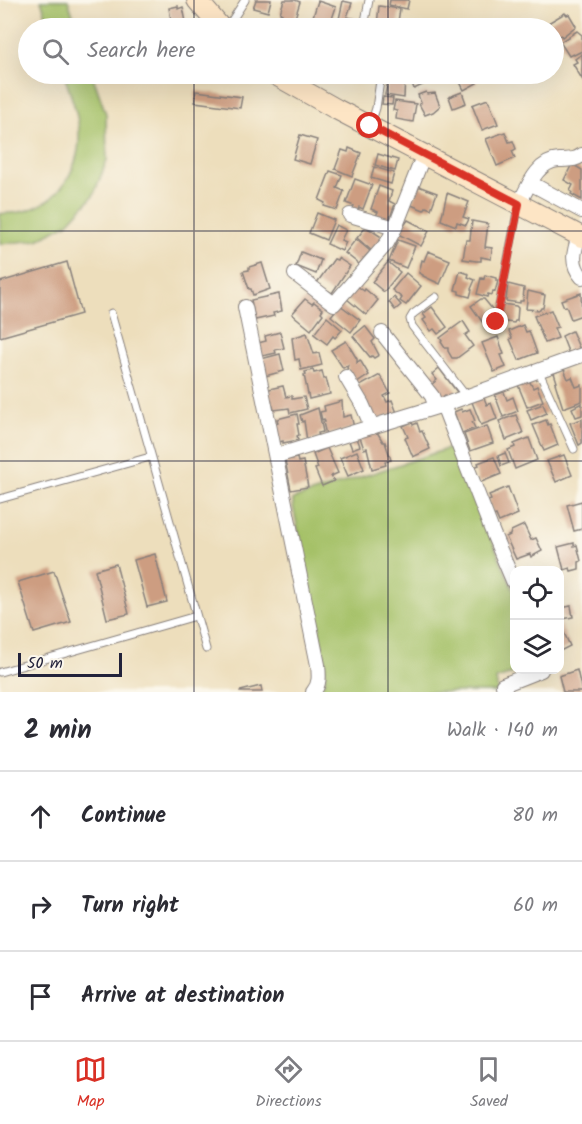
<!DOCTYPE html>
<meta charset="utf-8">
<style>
body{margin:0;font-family:Kalam,sans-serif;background:#f2f2f3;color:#2b2b33}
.controls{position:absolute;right:18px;bottom:18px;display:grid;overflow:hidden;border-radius:12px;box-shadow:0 6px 24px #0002}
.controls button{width:54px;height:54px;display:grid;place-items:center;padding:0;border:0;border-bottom:2px solid #e1e1e2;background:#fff;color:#2b2b33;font:30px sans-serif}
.scale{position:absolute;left:18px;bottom:15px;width:104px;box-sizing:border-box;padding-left:6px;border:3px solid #22223b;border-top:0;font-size:16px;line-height:21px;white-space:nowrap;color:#22223b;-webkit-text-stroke:4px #fbf7ec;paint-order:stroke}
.stop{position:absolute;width:18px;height:18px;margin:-14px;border:4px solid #d93025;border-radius:50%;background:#fff}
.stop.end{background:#d93025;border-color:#fff;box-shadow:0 2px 6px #0008}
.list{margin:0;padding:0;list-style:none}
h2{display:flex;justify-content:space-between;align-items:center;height:78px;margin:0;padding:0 24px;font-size:26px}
h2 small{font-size:20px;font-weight:400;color:#7c7c81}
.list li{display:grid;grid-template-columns:39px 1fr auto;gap:18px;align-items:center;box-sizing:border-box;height:90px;padding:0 24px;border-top:2px solid #e1e1e2}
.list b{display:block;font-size:22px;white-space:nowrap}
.list em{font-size:20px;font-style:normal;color:#7c7c81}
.icon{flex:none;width:33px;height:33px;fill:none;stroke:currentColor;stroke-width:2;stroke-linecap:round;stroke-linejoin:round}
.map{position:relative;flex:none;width:582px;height:692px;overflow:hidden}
.search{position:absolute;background:#fff;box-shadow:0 6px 24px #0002;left:18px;right:18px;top:18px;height:66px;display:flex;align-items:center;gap:15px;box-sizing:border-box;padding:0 21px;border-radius:33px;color:#7c7c81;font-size:22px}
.sheet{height:348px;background:#fff}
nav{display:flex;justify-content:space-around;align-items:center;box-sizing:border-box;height:84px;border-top:2px solid #e1e1e2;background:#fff;font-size:16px;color:#7c7c81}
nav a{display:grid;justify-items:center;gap:3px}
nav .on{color:#d93025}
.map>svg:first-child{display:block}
</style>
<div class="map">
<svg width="582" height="692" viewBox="0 0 582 692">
<rect width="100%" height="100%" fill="#fbf7ec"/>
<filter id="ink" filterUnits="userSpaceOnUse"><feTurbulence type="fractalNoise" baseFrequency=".0167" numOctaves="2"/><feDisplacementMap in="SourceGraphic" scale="12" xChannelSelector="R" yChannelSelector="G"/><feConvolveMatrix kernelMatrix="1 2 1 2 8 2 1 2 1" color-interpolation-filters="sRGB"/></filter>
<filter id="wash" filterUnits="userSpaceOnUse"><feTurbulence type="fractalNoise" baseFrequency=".008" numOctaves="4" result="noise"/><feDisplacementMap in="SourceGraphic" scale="24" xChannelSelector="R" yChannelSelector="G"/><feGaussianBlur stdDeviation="1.35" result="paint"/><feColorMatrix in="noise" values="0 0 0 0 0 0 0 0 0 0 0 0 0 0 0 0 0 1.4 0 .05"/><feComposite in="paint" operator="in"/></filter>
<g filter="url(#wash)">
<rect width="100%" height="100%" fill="#eddebc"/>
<g fill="#a5c167" stroke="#647251" stroke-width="1.5">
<path d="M41 0H68L77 28H50Z"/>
<path d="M64 74H92L106 114 107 160 93 196 67 224 37 240 0 244V214C9 213 19 213 28 210 65 199 84 159 78 122 76 106 68 89 64 74Z"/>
<path d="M453 447 514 592V670H525L496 679 498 692H319L325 680V660L293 506V499Z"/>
</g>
<g id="blocks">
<g fill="#cd9d81">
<path d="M256 0H271L268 12 253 8Z"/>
<path d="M284 0H295L300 2 294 21 281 17 282 14 280 13Z"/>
<path d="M390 0H409L407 9 389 5Z"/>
<path d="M318 1 336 7 329 28 310 26Z"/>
<path d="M343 1 352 3 347 17 357 19 355 28H337Z"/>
<path d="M178 6V9L183 7 186 22 172 26 169 8Z"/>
<path d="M379 6 400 9 397 28 377 25Z"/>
<path d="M565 13 567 15 569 14 576 26 562 37 561 35 557 37 548 23Z"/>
<path d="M275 19 296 26 295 28H269L271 22 274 23Z"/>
<path d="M577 31 582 35V51L574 55 573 54 569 56 560 42Z"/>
<path d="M582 54V79L573 64 577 62 575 59Z"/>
<path d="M389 74H405L404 98 385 95Z"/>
<path d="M409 74H427L429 80 426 81 427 83 414 89Z"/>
<path d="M452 74H473L477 83 464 90 458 78 455 79Z"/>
<path d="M196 91 242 97 240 108 195 102Z"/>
<path d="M426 92 427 94 435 93 440 106 433 112 425 115 419 104 421 103 418 95Z"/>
<path d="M462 92 466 103 453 108 449 97Z"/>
<path d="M383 97 393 98 392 105 382 104Z"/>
<path d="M488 99 498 124 482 130 472 105Z"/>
<path d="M395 101 416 104 413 122 396 119 397 111 393 110Z"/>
<path d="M505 132 509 142 513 141 516 149 512 151 515 158 497 166 486 139Z"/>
<path d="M300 135 317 140 310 164 293 159Z"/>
<path d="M349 148 361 153 352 176 335 169 342 150 348 152Z"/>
<path d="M378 154 398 160 395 171 375 165Z"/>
<path d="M572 164 582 170V200L571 194 572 192 570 191 573 185 564 180Z"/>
<path d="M374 167 394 173 391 184 371 178Z"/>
<path d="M330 171 342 175 337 188 344 191 337 210 324 206 325 203 319 200Z"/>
<path d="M355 179 372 185 363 209 359 207 358 212 352 210 354 206 346 203Z"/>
<path d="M379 186 392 191 389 201 395 204 388 223 375 218 378 212 371 209Z"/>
<path d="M418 186 437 193 431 209 426 207 424 210 411 205Z"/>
<path d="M447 193 469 202 463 217 469 219 466 225 457 222 456 226 441 220Z"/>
<path d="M317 213 334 220 326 240 309 233Z"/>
<path d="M408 220 429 231 421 246 398 234Z"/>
<path d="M472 221 488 224 485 247 492 248 491 259 481 257V261H476L463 259 466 240H470Z"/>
<path d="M336 225 346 230 341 240 346 242 342 251 327 244Z"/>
<path d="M366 227 383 238 372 251 357 238Z"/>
<path d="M356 239 370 251 359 264 345 253Z"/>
<path d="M398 240 415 246 406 268 389 261Z"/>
<path d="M428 251 450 260 440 284 423 276V275L419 273 422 260 424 261Z"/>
<path d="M301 252 321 260 316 274 296 266Z"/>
<path d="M338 258 350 266 332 293 316 284 334 259 337 260Z"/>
<path d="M67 262 81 314 0 337V282Z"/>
<path d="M388 262 400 272 384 292 372 282Z"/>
<path d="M262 263 270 289 253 295 251 289H249L243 271 249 270V267Z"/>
<path d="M460 271 469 274 468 277 475 280 471 289 472 290 470 297 459 294V291L455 290Z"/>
<path d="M406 273 421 286 406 305 400 301 402 298 392 290Z"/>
<path d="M485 275 496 278V281H498L495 292 493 291 492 295 488 294 487 297 477 294 481 278 484 279Z"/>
<path d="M508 284 524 288 523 301H520V303L506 301Z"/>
<path d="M357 286 364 291 365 289 378 300 366 315 347 299Z"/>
<path d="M528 291 545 295 543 308H541L540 310 526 309Z"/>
<path d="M581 293 582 315 571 319 566 306 564 307 561 300Z"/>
<path d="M279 294 282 311 273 313 274 316 255 320 251 300Z"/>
<path d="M394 297 401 305 395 310 389 302Z"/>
<path d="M305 299 312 304 314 302 323 309 321 312 323 314 311 330 292 314Z"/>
<path d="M481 299H484L493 310 491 312 493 315 483 323 471 306Z"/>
<path d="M502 304 516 306 518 308 517 321H515L514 323 500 321Z"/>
<path d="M340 305 360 320 351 332 331 316Z"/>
<path d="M432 307 447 327 438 334 434 329 431 331 423 320 426 318 423 314Z"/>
<path d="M551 310 558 327 554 328 558 338 545 343 534 316Z"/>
<path d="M327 317 342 330 335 338 333 336 327 344 314 334Z"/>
<path d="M463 321 470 332 465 335 473 346 457 358H452L448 351V348H445L441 342 442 341 440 338Z"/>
<path d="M523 325 526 332 529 331 537 353 519 360 510 339 512 338 509 331Z"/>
<path d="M365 326 375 339 372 342 379 355 374 358 372 356 370 357 353 336Z"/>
<path d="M572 331 580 350 569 354 562 336Z"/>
<path d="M280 332 284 348 275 350 276 353 262 356 258 343 266 341 265 336Z"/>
<path d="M307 333 314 354 319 353 322 365 301 370 299 359 295 360 292 338Z"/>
<path d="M498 337 504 354 501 355 506 367 494 372 482 343Z"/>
<path d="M346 341 357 359V363L360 360 369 375 357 383 347 368 348 365 343 368 331 350Z"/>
<path d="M280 354 284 371 265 376 261 359Z"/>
<path d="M439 368 457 392 451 397 447 398 445 395 441 398 431 385 437 380 432 374Z"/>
<path d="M564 369 568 379 572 377 576 387 582 385V401L563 408 555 383 557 382 554 373Z"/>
<path d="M313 370 314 373 322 371 324 379 326 378 330 394 309 399 304 375H306L305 372Z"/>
<path d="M380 375 390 393 384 396 387 402 392 400 397 413 375 421 358 387Z"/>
<path d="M528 381 530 382 533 388 537 386 543 401 527 407 518 385Z"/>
<path d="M283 386 286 397 292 396V399L304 397 307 409 290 413 289 408 274 410 273 406H271L269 389Z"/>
<path d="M504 392 507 400 513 397 518 411 503 417 495 395Z"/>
<path d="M484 398 487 405 491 403 497 419 481 425 472 402Z"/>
<path d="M342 401 343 417 351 415 354 428 326 435 323 422H325L324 419 322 420 320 412 325 411 324 406Z"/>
<path d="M582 403V415L576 417 572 408Z"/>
<path d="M543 404 547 413 531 420 527 410Z"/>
<path d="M318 408 323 432 318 433 319 438 307 441 304 421 302 422 300 415Z"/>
<path d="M461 409 462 412 470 409 475 421 472 422 475 428 462 433 454 412Z"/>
<path d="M297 414 299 424H297L299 435 297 436 298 440 283 443V441L279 442 275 424 278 423 277 419Z"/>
<path d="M516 415 523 433 506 440 499 421Z"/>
<path d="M582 419V443L579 445 570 423Z"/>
<path d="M546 420 548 425 550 424 558 445 544 451 533 425Z"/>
<path d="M412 422 413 425 417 423 420 432 422 431 430 449 413 457 405 438 408 437 403 426Z"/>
<path d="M487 426 493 443 470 451 464 434Z"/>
<path d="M377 432 383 442H385L391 460 385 462 386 465 372 469 367 448 364 449 360 437Z"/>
<path d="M357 438 360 446 352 449 349 441Z"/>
<path d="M529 438 537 460 515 469 508 450 515 447 514 444Z"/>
<path d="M327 448 338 473 331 476 334 481 322 486 315 469 318 468 313 454Z"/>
<path d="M357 451 364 469 348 476 340 458Z"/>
<path d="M505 453 509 463 501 466 498 456Z"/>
<path d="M564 455 572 475 556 482 547 461Z"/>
<path d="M494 457 501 474 479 483 474 467 479 465 478 463Z"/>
<path d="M297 458 298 462 303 461 308 487 291 490 285 460Z"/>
<path d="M508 487 518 514 499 522 496 515 493 516 488 501 491 500 489 495Z"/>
<path d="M582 501V529L574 531 567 505Z"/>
<path d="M524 525 531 540 536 538 542 551 531 557 530 554 516 559 506 537 510 535 511 531Z"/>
<path d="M574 543V546L577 545 581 561 579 562V569L571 571 570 568 564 570 558 547Z"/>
<path d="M155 554 167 602 147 607 134 560Z"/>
<path d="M116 564 129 614 107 619 95 570Z"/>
<path d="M54 571 71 622 34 633 18 582Z"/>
<path d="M571 606 573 617 563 619 561 608Z"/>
<path d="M560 624 570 646 560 651Z"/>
<path d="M577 670 582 692H563L559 676Z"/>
<path d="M261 686 262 692H240V691Z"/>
</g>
</g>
</g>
<g filter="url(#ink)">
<use href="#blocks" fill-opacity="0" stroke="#88807c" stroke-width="1.5"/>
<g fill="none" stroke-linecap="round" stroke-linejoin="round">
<g stroke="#88807c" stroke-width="9">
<g id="lane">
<path d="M227 28 245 0"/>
<path d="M365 28 364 27 369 0"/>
<path d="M371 124 376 108 381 74"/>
<path d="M436 297 413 314 410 319 412 326 466 396"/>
<path d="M111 313 206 649"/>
<path d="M496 322 518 207"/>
<path d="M539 372 574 449"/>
<path d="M0 499 150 457"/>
<path d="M0 672 196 616"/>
</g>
</g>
<g stroke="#88807c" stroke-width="16">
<g id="street">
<path d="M530 183 582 211"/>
<path d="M519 204C528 187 537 161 559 160 569 159 574 161 582 155"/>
<path d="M350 215 395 228 424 154"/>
<path d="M579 236C574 251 570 264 582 277"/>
<path d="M295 274 334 304 387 243 395 228"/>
<path d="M245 307 318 665C319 675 320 685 313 692"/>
<path d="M382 333 432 396 436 407"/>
<path d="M346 377 362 404 372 427"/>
<path d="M443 405 494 536 514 583"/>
<path d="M276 456 443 405 582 355"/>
<path d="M504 692 503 685 541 670"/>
</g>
</g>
<g stroke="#88807c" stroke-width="22">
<g id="secondary">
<path d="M197 0 221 28"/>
<path d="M274 74 336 109 582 237"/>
</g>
</g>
<use href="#lane" stroke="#fff" stroke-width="7"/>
<use href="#street" stroke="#fff" stroke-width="14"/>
<use href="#secondary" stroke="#fde5c5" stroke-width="20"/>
</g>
</g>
<g fill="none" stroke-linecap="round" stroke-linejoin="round" filter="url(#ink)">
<path stroke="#d93025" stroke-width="8" d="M370 126 519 204 496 322"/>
</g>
<path fill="none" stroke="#22223b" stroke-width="1.5" stroke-opacity="0.55" d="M194 0V28M388 0V28M194 74V692M388 74V692M0 231H582M0 461H582"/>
</svg>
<div class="controls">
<button><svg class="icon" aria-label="locate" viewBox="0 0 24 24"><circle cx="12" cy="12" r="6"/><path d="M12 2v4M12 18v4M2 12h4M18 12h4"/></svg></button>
<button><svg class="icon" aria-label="layers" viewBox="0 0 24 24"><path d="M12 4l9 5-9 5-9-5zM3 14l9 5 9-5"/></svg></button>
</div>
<div class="scale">50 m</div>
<div class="stop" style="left:370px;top:126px"></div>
<div class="stop end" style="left:496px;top:322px"></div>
<div class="search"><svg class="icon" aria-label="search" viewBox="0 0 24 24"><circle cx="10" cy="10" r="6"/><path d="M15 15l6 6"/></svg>Search here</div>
</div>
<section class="sheet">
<h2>2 min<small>Walk · 140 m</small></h2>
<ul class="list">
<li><svg class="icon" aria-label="ahead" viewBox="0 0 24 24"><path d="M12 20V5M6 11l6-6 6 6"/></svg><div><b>Continue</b></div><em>80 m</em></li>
<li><svg class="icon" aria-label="right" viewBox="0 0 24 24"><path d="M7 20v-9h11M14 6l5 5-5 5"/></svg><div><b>Turn right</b></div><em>60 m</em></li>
<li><svg class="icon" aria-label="arrive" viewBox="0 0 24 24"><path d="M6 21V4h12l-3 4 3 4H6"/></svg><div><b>Arrive at destination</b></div></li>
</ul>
</section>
<nav>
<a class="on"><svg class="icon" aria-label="map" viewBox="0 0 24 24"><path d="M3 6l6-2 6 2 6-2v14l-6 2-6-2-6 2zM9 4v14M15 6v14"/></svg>Map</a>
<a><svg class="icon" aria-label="directions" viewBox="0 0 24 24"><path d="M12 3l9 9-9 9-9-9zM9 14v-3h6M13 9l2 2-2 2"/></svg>Directions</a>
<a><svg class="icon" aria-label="saved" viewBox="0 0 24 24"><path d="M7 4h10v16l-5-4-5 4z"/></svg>Saved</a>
</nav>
